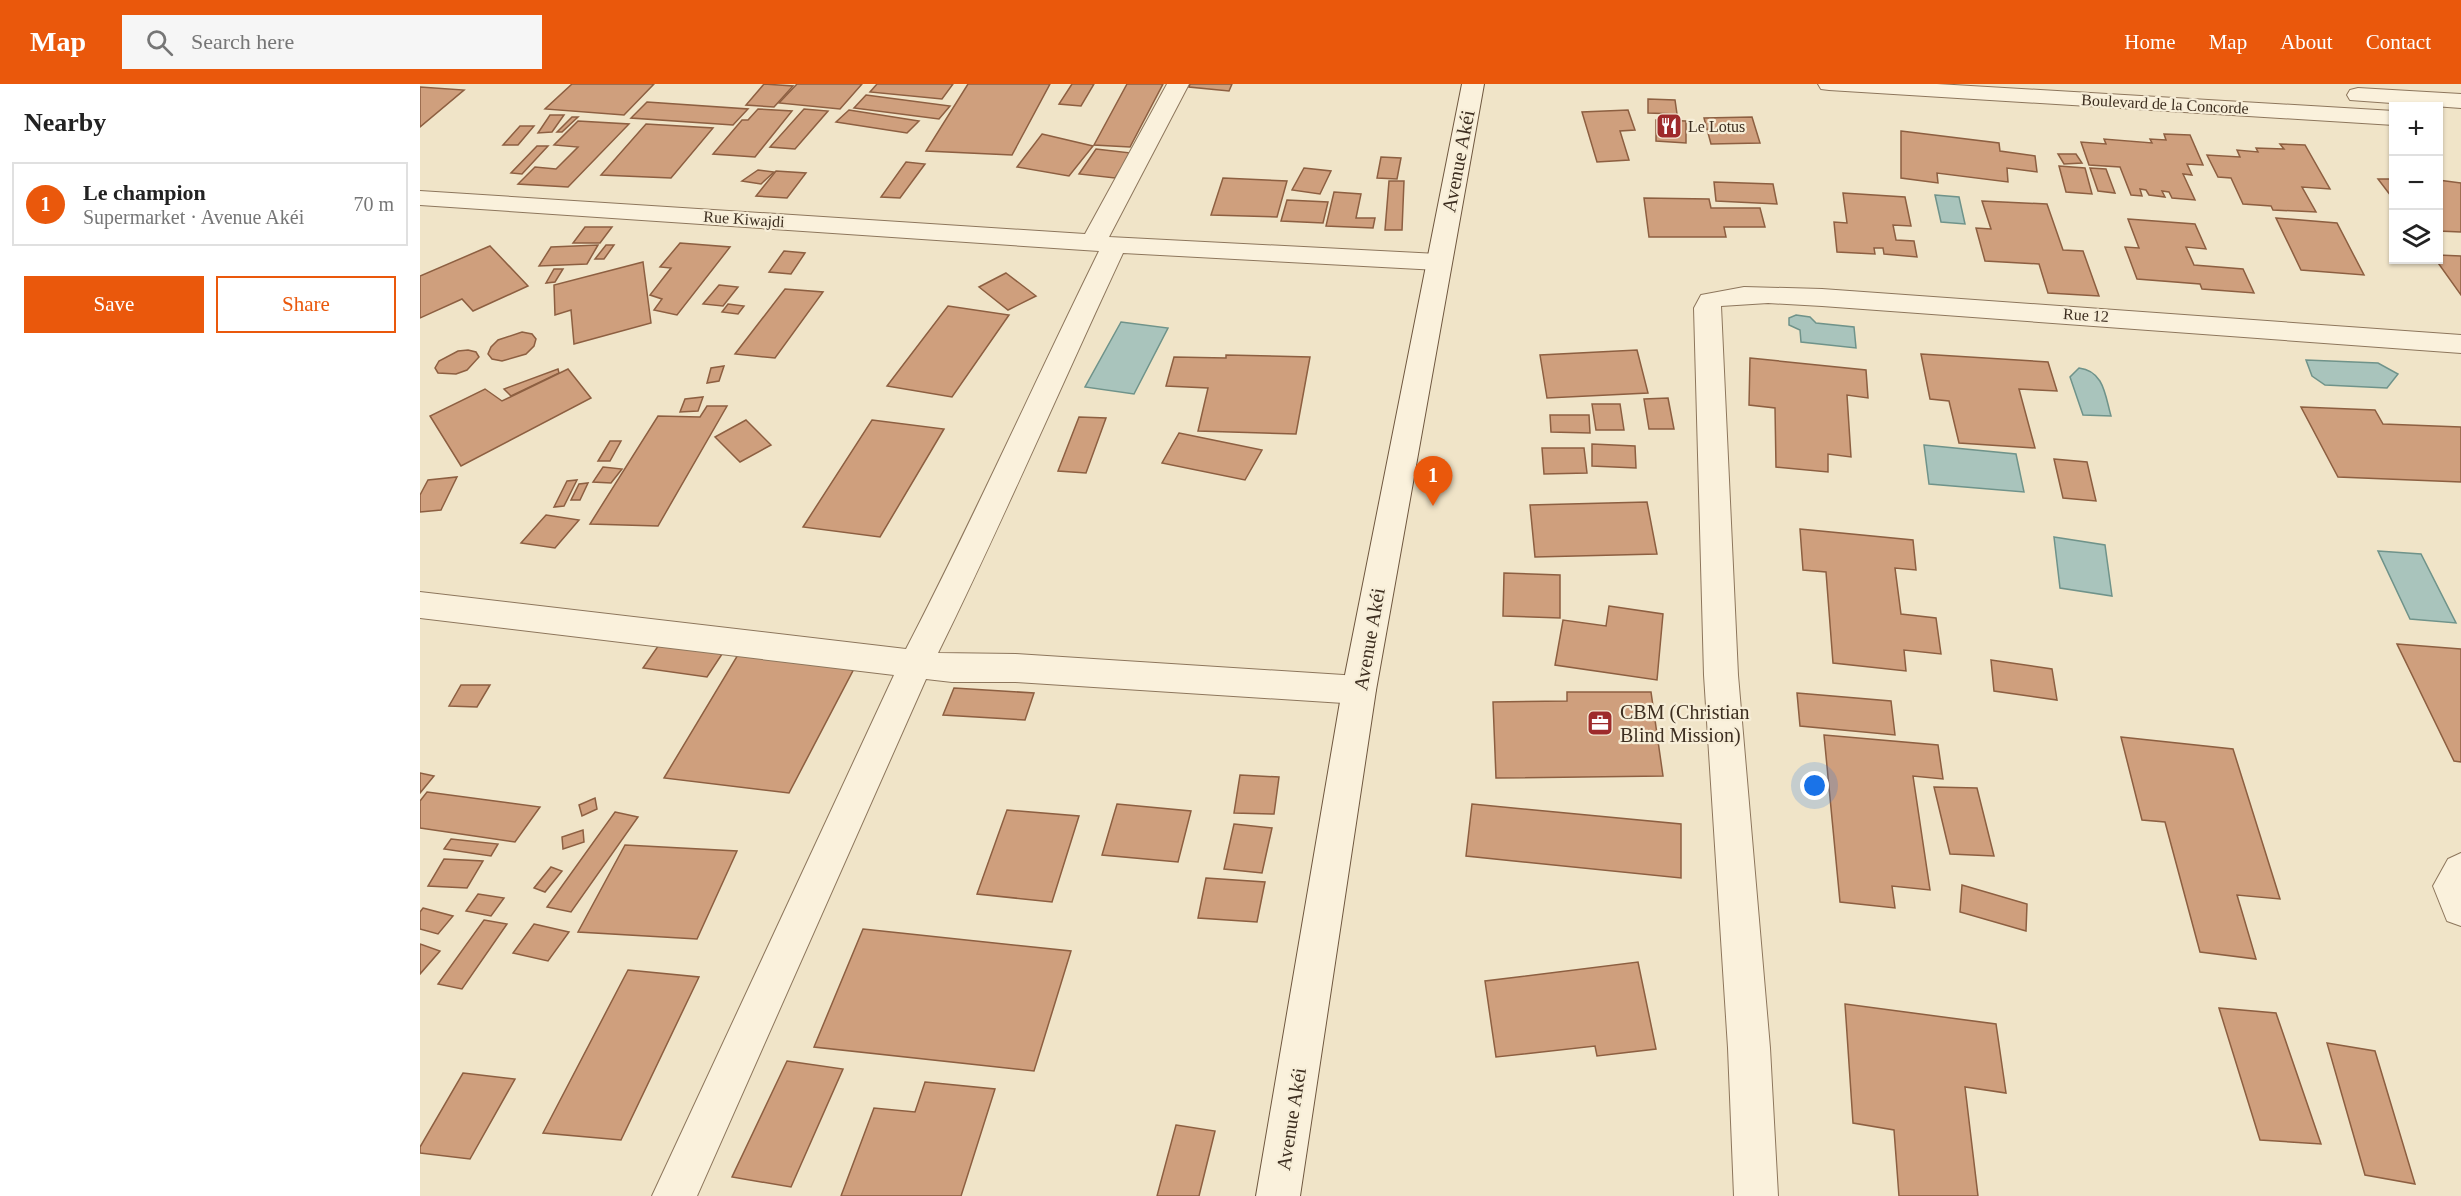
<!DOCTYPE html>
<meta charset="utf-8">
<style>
body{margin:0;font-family:"Times New Roman",serif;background:#f6f6f6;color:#222}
.controls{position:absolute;right:18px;top:18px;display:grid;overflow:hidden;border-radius:0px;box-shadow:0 2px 4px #0004}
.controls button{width:54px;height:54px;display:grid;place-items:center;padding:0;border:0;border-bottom:2px solid #e0e0e0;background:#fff;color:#222;font:30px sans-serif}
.you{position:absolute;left:1395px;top:702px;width:21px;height:21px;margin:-15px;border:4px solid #fff;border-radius:50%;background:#1a73e8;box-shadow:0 0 0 9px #1a73e833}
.badge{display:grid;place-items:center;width:39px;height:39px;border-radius:50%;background:#ea580c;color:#fff;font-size:20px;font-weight:700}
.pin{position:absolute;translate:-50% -50px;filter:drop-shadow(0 2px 3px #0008)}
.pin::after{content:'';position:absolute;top:32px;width:21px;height:18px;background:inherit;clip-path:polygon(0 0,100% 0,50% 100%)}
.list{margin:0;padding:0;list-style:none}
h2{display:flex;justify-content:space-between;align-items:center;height:78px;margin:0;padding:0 24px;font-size:26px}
h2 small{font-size:20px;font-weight:400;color:#767676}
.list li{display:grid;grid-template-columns:39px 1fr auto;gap:18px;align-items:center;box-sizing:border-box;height:84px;margin:0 12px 12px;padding:0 12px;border:2px solid #e0e0e0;border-radius:0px}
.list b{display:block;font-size:22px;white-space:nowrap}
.list p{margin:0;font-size:20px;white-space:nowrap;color:#767676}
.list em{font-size:20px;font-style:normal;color:#767676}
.actions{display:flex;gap:12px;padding:18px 24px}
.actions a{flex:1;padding:14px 0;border:2px solid #ea580c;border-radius:0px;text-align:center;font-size:21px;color:#ea580c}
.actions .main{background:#ea580c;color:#fff}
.icon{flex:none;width:33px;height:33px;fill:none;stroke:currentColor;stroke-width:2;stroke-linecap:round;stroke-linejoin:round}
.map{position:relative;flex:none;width:2041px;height:1112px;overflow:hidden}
header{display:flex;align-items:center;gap:36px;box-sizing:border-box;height:84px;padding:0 30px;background:#ea580c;color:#fff}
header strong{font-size:28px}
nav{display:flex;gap:33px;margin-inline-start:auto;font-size:21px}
.search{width:420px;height:54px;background:#f6f6f6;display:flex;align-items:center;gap:15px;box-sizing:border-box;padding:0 21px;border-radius:0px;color:#767676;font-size:22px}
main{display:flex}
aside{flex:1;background:#fff}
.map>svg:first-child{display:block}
</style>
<header>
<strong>Map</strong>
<div class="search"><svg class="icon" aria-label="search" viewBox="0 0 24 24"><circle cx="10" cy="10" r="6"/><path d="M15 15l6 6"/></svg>Search here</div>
<nav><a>Home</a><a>Map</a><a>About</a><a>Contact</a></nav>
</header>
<main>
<aside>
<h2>Nearby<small></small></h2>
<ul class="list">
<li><span class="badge">1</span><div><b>Le champion</b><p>Supermarket · Avenue Akéi</p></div><em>70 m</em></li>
</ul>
<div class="actions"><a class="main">Save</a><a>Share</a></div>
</aside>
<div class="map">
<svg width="2041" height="1112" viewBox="0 0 2041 1112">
<rect width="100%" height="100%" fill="#f0e4c8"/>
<g fill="#a9c4bc" stroke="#6f938a" stroke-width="1.5">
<path d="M1515 111 1539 113 1545 140 1521 138Z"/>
<path d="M1376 231 1390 233 1396 239 1434 243 1436 264 1381 258 1380 246 1369 241V234Z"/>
<path d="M701 238 748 244 714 310 665 303Z"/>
<path d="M1886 276 1958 279 1978 290 1967 304 1905 301 1892 292Z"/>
<path d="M1659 284C1684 287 1685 311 1691 332L1663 331 1650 293Z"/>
<path d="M1504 361 1596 370 1604 408 1509 400Z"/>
<path d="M1634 453 1685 461 1692 512 1640 504Z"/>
<path d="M1958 467 2001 470 2036 539 1990 535Z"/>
</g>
<g fill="#cf9f7d" stroke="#8d5f41" stroke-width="1.5">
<path d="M152 0H234L204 31 125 25Z"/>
<path d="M344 0 373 2 354 23 326 21Z"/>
<path d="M377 0H442L420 25 359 19Z"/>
<path d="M457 0H533L522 15 450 8Z"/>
<path d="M548 0H630L592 71 506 67Z"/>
<path d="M652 0H674L661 22 639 20Z"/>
<path d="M707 0H743L710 63 674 61Z"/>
<path d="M770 0H812L809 7 769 3Z"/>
<path d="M0 3 44 6 0 43Z"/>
<path d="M446 11 530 22 519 35 434 24Z"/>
<path d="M1228 15 1255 16 1257 30 1228 29Z"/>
<path d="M227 18 328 25 313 41 211 34Z"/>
<path d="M338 25 372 27 335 73 293 70 322 36H328Z"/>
<path d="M384 25 408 27 375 65 350 63Z"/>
<path d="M429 26 499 37 487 49 416 38Z"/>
<path d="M1208 26 1215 46 1200 47 1209 76 1177 78 1162 28Z"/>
<path d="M130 31H144L132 48 118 49Z"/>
<path d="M152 33H158L142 48H137Z"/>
<path d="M1332 33 1340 59 1291 60 1284 34Z"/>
<path d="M1236 36 1266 37V59L1236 57Z"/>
<path d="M158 37 209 40 148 103 98 100 115 83 136 85 158 63 134 61Z"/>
<path d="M226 40 293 44 251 94 181 91Z"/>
<path d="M100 42H114L98 61H83Z"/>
<path d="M1481 47 1579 59 1580 67 1615 72 1617 88 1587 84 1588 98 1517 89 1518 99 1481 94Z"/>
<path d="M622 50 673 62 649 92 597 83Z"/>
<path d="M1744 50 1770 51 1783 81 1767 80 1772 91 1763 90 1775 116 1752 114 1749 108 1742 107 1745 113 1729 111 1726 106 1720 105 1722 112 1711 111 1700 83 1669 81 1661 58 1686 60 1684 55 1732 59 1730 55 1746 56Z"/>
<path d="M1860 60 1885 61 1910 105 1882 103 1896 128 1853 126 1851 122 1823 120 1811 94 1798 93 1787 71 1820 73 1817 66 1838 68 1836 64 1864 65Z"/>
<path d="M117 62H128L102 90 91 89Z"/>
<path d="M676 65 711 69 695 94 659 90Z"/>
<path d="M1638 70H1656L1662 79 1644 80Z"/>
<path d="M961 73 981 74 977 95 957 94Z"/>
<path d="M486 78 505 80 480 114 461 113Z"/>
<path d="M1639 82 1665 84 1672 110 1646 108Z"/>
<path d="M884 84 911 87 900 110 872 106Z"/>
<path d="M1670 84 1686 85 1695 109 1678 107Z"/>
<path d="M338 86 354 88 341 100 322 97Z"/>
<path d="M356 87 386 89 367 114 336 112Z"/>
<path d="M803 94 867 97 857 133 791 131Z"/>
<path d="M1958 95H1974V116Z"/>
<path d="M2018 96 2041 99V148L2018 147Z"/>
<path d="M969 97H984L982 146H965Z"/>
<path d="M1294 98 1353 100 1357 120 1296 117Z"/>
<path d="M914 108 941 110 936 134H955L953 144 906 142Z"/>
<path d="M1423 109 1485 113 1491 142 1473 141 1476 156 1494 157 1497 173 1464 170 1463 164H1454L1455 170 1417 168 1414 138 1427 139Z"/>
<path d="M1224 114 1289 115 1291 124H1340L1345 143H1304L1306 153H1229Z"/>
<path d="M867 116 908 118 903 139 861 137Z"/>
<path d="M1562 117 1627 120 1643 166 1663 167 1679 212 1628 209 1619 180 1565 177 1556 144 1571 145Z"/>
<path d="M1856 134 1917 139 1944 191 1881 186Z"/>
<path d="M1708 135 1775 140 1786 165 1766 163 1774 181 1823 185 1834 209 1782 205 1780 200 1717 195 1705 163 1719 164Z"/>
<path d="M165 143H192L180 159H153Z"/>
<path d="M260 159 310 163 257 231 234 226 242 215 230 211 251 184 240 183Z"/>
<path d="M178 161 167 180 119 182 131 163Z"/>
<path d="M186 161H194L184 175H175Z"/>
<path d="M70 162 108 202 53 227 42 215 0 234V192Z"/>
<path d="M364 167 385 169 371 190 349 188Z"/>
<path d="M2018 171 2041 172V211L2016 176H2018Z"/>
<path d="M223 178 231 239 154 260 151 226 135 231 134 201Z"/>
<path d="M134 185H143L135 198 126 199Z"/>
<path d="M586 189 616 212 588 226 559 203Z"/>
<path d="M299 201 318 203 303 222 283 220Z"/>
<path d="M365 205 403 208 355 274 315 270Z"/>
<path d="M308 220 324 222 318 230 302 228Z"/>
<path d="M528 222 589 231 532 313 467 302Z"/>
<path d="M102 248 112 250 116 255 114 262 106 270 82 277 72 275 68 270 71 263 78 256Z"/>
<path d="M48 266 56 268 59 273 47 286 36 290 18 289 15 284 19 277 38 267Z"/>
<path d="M1217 266 1228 309 1127 314 1120 271Z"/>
<path d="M1501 270 1628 278 1637 307 1599 305 1615 364 1539 359 1529 317 1510 315Z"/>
<path d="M806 271 890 273 876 350 778 347 788 304 746 302 754 273 806 274Z"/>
<path d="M1330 274 1446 286 1448 314 1427 311 1431 373 1408 370V388L1356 383 1355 324 1329 321Z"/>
<path d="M304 282 299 297 287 299 291 284Z"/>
<path d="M138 285 139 289 91 312 84 305Z"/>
<path d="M148 285 171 314 41 382 10 332 65 305 82 317Z"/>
<path d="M283 313 278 327 260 328 265 315Z"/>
<path d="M1248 314 1254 345H1229L1224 315Z"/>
<path d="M1172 320H1200L1204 346H1176Z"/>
<path d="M287 322H307L238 442 170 440 238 332 280 333Z"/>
<path d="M1881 323 1955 326 1963 340 2041 343V398L1918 393Z"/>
<path d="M1130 331H1169L1170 349 1131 348Z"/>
<path d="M659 333 686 334 666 389 638 387Z"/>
<path d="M326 336 351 361 320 378 295 353Z"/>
<path d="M452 336 524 345 460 453 383 443Z"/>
<path d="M759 349 842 366 825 396 742 379Z"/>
<path d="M190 357H201L190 377H178Z"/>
<path d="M1172 360 1215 362 1216 384 1172 382Z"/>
<path d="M1122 364H1164L1167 389 1124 390Z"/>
<path d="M1634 375 1667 378 1676 417 1643 414Z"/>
<path d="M183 383 202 385 191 399 173 398Z"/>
<path d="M37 393 21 426 0 428V411L8 396Z"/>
<path d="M157 396 144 422 134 423 147 397Z"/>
<path d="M168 399 160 416H151L159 400Z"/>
<path d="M1227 418 1237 470 1115 473 1110 421Z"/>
<path d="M126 431 159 436 135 464 101 459Z"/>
<path d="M1380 445 1493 456 1496 486 1475 484 1481 530 1516 534 1521 570 1484 566 1486 587 1413 579 1406 488 1383 486Z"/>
<path d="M1084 489 1140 491V534L1083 532Z"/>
<path d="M1189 522 1243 530 1237 596 1135 581 1143 536 1186 542Z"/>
<path d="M243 555 306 564 287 593 223 584Z"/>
<path d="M1977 560 2041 565V678L2034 677Z"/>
<path d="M322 564 438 577 369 709 244 694Z"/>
<path d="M1571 576 1632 585 1637 616 1574 607Z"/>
<path d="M41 601H70L57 623 29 622Z"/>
<path d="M534 604 614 609 605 636 523 631Z"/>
<path d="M1147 608H1231L1243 692 1076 694 1073 618 1147 617Z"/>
<path d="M1377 609 1471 617 1475 651 1380 642Z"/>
<path d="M1404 651 1518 661 1523 695 1493 692 1510 806 1472 802 1475 824 1420 818Z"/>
<path d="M1701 653 1813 665 1860 815 1817 811 1836 875 1780 868 1745 738 1722 736Z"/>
<path d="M0 689 14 692 0 709Z"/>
<path d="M820 691 859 693 854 730 814 729Z"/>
<path d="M1514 703 1557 704 1574 772 1530 770Z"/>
<path d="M7 708 120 723 95 758 0 744V717Z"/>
<path d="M175 714 177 725 162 732 159 721Z"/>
<path d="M697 720 771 727 758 778 682 771Z"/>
<path d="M1052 720 1261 740V794L1046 772Z"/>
<path d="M587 726 659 732 632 818 557 810Z"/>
<path d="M195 728 218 733 151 828 127 823Z"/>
<path d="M814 740 852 744 842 789 804 785Z"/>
<path d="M163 746 164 758 143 765 142 753Z"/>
<path d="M31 755 78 760 71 772 24 765Z"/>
<path d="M205 761 317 767 277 855 158 848Z"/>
<path d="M24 775 63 777 47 804 8 802Z"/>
<path d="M131 783 142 787 125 808 114 804Z"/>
<path d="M786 794 845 798 837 838 778 834Z"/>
<path d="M1542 801 1607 820 1606 847 1540 828Z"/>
<path d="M58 810 84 814 71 832 46 827Z"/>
<path d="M3 824 33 832 18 850 0 845V828Z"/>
<path d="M64 836 87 840 42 905 18 900Z"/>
<path d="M114 840 149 848 128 877 93 869Z"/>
<path d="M443 845 651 867 614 987 394 963Z"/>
<path d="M0 860 20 867 0 890Z"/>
<path d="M1218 878 1236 965 1177 972 1175 962 1076 973 1065 897Z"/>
<path d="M208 886 279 893 201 1056 123 1049Z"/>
<path d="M1425 920 1576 940 1586 1009 1545 1003 1558 1112H1479L1474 1046 1433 1039Z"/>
<path d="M1799 924 1856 929 1901 1060 1840 1056Z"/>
<path d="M1907 959 1955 967 1995 1100 1945 1091Z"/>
<path d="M367 977 423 985 371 1103 312 1093Z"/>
<path d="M43 989 95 995 50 1075 0 1069V1063Z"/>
<path d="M505 998 575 1005 541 1112H421L454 1024 495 1028Z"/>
<path d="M756 1041 795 1047 779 1112H737Z"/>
</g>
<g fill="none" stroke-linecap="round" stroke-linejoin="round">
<g stroke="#8d765c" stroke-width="2">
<g id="minor">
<path d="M747 0H769L689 153 1018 170 1027 173 1031 178 1027 183 1018 186 703 169C641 302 583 437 518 569L596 570 939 592 951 596 956 606 951 616 939 620 596 598H532L506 595 277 1112H232L474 591 0 534V508L486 565C554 434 614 299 679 167L0 121V107L665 150Z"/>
<path d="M1398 0H1517L1974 27V41L1409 6 1401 5Z"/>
<path d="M1938 4 2041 10V24L1930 16 1927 11 1930 6Z"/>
<path d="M1324 203 1402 205 2041 251V269L1402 222 1348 219 1301 222 1318 591 1350 964 1358 1112H1314L1308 964 1284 591 1274 224 1281 211Z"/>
<path d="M2041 769V842L2027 837 2013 802 2028 775Z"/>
</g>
</g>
<g stroke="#6f573f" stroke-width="2">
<path id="secondary" d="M1042 0H1064L956 606 880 1112H836L922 606Z"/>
</g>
<use href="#minor" fill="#faf1dc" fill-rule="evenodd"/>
<use href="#secondary" fill="#faf1dc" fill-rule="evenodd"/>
</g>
<defs>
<g id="restaurant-square" transform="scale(1.35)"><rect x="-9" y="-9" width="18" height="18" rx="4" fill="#9e2a2b" stroke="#f7eed8"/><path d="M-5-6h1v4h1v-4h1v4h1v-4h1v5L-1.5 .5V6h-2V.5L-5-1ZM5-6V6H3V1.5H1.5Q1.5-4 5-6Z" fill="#fff"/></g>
<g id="office-square" transform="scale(1.35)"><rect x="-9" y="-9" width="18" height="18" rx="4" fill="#9e2a2b" stroke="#f7eed8"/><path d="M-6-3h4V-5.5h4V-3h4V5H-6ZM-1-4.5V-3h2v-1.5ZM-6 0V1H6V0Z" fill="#fff"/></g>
</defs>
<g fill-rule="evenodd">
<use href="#restaurant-square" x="1249" y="42"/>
<use href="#office-square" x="1180" y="639"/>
</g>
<g text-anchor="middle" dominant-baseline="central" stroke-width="4.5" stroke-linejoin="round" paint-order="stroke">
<g font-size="16" fill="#3d2e20" stroke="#f7eed8">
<text transform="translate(1745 20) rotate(3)">Boulevard de la Concorde</text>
<text transform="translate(324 135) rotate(4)">Rue Kiwajdi</text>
<text transform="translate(1666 231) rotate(4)">Rue 12</text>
</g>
<g font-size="16" fill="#3d2e20" stroke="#f7eed8" text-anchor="start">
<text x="1268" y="42">Le Lotus</text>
</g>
<g font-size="20" fill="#3d2e20" stroke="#f7eed8">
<text transform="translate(1038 77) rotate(-79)">Avenue Akéi</text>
<text transform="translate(949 555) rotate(-80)">Avenue Akéi</text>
<text transform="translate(871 1035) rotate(-81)">Avenue Akéi</text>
</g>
<g font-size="20" fill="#3d2e20" stroke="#f7eed8" text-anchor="start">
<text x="1200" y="628">CBM (Christian<tspan x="1200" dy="23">Blind Mission)</tspan></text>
</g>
</g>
</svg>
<div class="controls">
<button>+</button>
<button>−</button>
<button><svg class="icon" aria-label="layers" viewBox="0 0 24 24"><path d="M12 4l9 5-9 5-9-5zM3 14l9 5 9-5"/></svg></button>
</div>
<div class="you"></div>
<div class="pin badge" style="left:1013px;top:422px">1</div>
</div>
</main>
